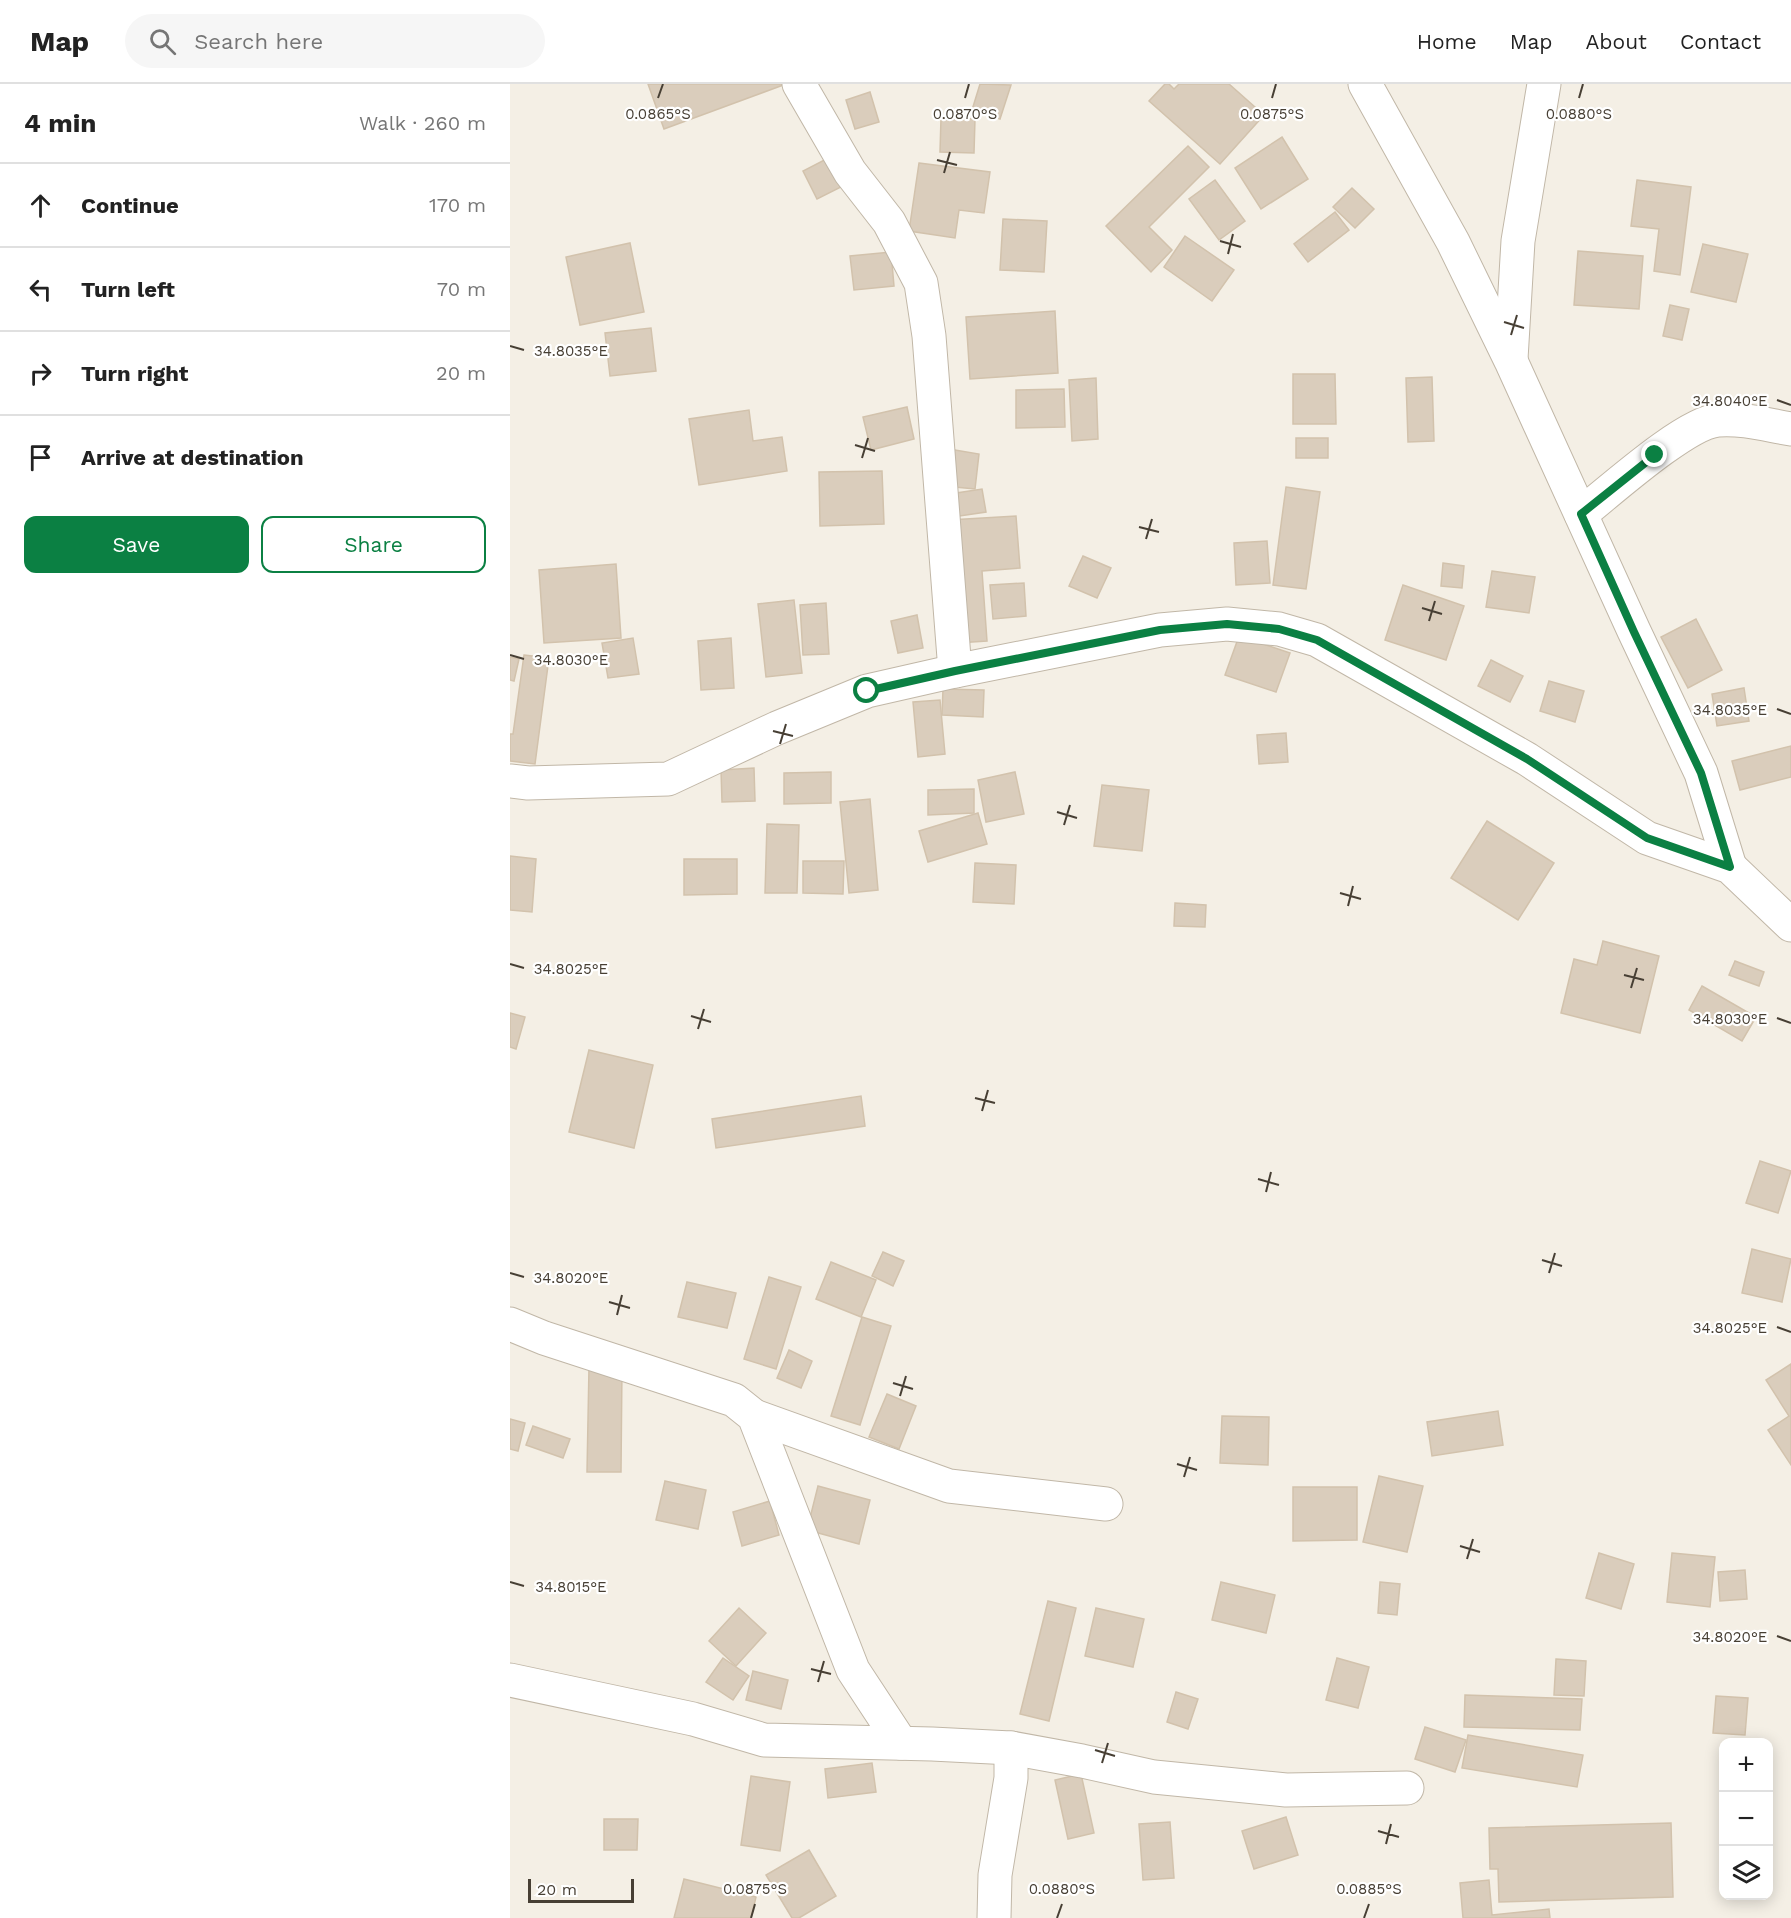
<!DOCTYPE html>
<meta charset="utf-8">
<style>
body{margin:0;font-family:"Work Sans",sans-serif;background:#f6f6f6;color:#222}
.controls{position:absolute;right:18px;bottom:18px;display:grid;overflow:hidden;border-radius:12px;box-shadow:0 3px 15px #0003}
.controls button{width:54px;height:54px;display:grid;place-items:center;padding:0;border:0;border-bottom:2px solid #e0e0e0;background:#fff;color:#222;font:30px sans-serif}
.scale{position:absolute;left:18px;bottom:15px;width:106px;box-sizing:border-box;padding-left:6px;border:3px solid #473f34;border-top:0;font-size:16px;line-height:21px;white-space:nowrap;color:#473f34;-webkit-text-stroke:4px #fff;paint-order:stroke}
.stop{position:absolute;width:18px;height:18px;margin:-14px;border:4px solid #0b8043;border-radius:50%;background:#fff}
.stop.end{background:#0b8043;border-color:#fff;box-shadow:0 2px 6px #0008}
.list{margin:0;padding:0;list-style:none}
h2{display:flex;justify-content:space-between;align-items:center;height:78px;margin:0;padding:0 24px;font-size:26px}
h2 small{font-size:20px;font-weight:400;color:#767676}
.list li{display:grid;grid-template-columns:39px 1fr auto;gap:18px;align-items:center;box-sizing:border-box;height:84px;padding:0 24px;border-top:2px solid #e0e0e0}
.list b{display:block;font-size:22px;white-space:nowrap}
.list em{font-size:20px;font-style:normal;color:#767676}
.actions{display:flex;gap:12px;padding:18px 24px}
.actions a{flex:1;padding:14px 0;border:2px solid #0b8043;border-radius:12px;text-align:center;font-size:21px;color:#0b8043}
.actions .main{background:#0b8043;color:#fff}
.icon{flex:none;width:33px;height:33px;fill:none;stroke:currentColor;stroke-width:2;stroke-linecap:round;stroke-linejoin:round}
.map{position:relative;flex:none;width:1281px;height:1834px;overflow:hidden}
header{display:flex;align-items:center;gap:36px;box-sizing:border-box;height:84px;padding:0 30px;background:#fff;border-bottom:2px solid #e0e0e0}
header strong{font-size:28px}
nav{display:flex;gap:33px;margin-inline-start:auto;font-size:21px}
.search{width:420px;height:54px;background:#f6f6f6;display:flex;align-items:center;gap:15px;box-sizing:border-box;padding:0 21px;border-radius:33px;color:#767676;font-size:22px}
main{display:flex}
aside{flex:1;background:#fff}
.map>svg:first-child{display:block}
</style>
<header>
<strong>Map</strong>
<div class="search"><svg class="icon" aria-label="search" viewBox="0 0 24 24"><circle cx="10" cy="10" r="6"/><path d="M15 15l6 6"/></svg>Search here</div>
<nav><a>Home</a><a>Map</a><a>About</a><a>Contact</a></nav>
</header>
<main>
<aside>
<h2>4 min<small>Walk · 260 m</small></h2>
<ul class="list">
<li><svg class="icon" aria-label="ahead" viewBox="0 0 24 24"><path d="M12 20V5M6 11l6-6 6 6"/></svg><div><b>Continue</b></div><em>170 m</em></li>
<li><svg class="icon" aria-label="left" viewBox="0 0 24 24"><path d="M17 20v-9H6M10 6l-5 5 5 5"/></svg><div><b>Turn left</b></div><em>70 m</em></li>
<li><svg class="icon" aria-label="right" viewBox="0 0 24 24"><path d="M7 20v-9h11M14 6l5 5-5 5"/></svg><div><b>Turn right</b></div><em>20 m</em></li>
<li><svg class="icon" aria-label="arrive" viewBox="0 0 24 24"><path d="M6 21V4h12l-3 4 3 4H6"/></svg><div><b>Arrive at destination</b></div></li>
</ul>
<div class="actions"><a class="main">Save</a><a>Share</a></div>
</aside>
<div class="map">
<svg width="1281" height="1834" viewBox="0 0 1281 1834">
<rect width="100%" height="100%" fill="#f4efe5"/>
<g fill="#dacdbc" stroke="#d2c2ac" stroke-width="1.5">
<path d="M138 0H276L154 45Z"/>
<path d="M470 0 501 1 490 35 462 26Z"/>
<path d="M655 0H659L664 5 669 0H719L754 31 710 80 639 17Z"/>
<path d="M360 8 369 38 345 45 336 16Z"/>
<path d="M431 34 465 35 464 69 430 68Z"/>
<path d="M772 53 798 95 751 125 725 84Z"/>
<path d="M678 62 699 83 639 143 662 166 641 188 596 142Z"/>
<path d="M324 71 337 100 307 115 293 87Z"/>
<path d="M409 79 480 88 474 129 449 126 445 154 399 147Z"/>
<path d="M705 96 735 137 709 156 679 115Z"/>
<path d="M1127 96 1181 103 1170 191 1144 187 1149 145 1121 142Z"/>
<path d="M842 104 864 125 845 144 823 123Z"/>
<path d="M825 128 839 146 798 178 784 160Z"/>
<path d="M493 135 537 137 534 188 490 186Z"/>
<path d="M675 152 724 186 702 217 654 183Z"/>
<path d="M120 159 134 228 70 241 56 173Z"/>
<path d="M1193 160 1238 170 1226 218 1181 208Z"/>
<path d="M1068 167 1133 172 1129 225 1064 221Z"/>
<path d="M381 168 384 202 344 206 340 172Z"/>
<path d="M1160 221 1179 225 1172 256 1153 252Z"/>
<path d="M545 227 548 289 460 295 456 233Z"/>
<path d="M141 244 146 287 100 292 95 249Z"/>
<path d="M783 290H825L826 340H783Z"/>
<path d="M922 293 924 357 898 358 896 294Z"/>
<path d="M586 294 588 355 562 357 559 296Z"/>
<path d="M554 305 555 343 506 344V306Z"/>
<path d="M397 323 404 355 361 366 353 333Z"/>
<path d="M239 326 243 357 272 353 277 387 189 401 179 335Z"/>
<rect x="786" y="354" width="32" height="20"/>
<path d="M439 365 469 370 465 405 434 402Z"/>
<path d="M372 387 374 440 310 442 309 388Z"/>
<path d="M776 403 810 408 796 505 763 501Z"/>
<path d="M472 405 476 428 443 433 440 410Z"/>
<path d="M506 432 510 484 472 487 477 557 447 559 439 436Z"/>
<path d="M757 457 760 499 726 501 724 459Z"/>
<path d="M573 472 601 484 587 514 559 502Z"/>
<path d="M933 479 954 482 952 504 931 502Z"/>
<path d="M106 480 111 554 34 559 29 486Z"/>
<path d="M982 487 1025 493 1019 529 976 523Z"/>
<path d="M514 499 516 532 483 535 480 501Z"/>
<path d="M893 501 954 522 936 576 875 556Z"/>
<path d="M284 516 292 589 256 593 248 520Z"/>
<path d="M316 519 319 570 293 571 290 521Z"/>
<path d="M407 531 413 564 388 569 381 537Z"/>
<path d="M1186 535 1212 586 1178 604 1151 553Z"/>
<path d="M729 552 780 569 766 608 715 591Z"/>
<path d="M123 554 129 590 98 594 92 559Z"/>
<path d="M221 554 224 604 191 606 188 557Z"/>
<path d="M14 571 39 574 25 680 0 677V650H3Z"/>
<path d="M0 573 9 575 4 597 0 596Z"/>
<path d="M981 576 1013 592 1000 618 968 602Z"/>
<path d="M1039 597 1074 607 1065 638 1030 627Z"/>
<path d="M1234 604 1239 637 1207 642 1202 610Z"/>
<path d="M433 605 474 606 473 633 432 631Z"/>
<path d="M430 616 435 670 408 673 403 618Z"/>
<path d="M776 649 778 678 749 680 747 651Z"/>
<path d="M1281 662V693L1230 706 1222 677Z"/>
<path d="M244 684 245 717 212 718 211 686Z"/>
<path d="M321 688V719L274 720V689Z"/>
<path d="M505 688 514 730 476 738 468 696Z"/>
<path d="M592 701 639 706 632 767 584 762Z"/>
<path d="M464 705V729L418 731V706Z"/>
<path d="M360 715 368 806 339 809 330 718Z"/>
<path d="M468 729 477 760 418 778 409 747Z"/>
<path d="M977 737 1044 779 1008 836 941 794Z"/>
<path d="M257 740 289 741 287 809H255Z"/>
<path d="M0 772 26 775 22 828 0 826Z"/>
<path d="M174 775H227V810L174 811Z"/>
<path d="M293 777H334L333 810 293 809Z"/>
<path d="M465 779 506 781 504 820 463 818Z"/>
<path d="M665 819 696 821 695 843 664 842Z"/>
<path d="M1093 857 1149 872 1130 949 1051 929 1064 875 1087 881Z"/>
<path d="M1225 877 1254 888 1249 902 1219 891Z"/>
<path d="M1192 902 1246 933 1232 957 1179 926Z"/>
<path d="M0 929 15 933 6 965 0 963Z"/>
<path d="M79 966 143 981 124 1064 59 1048Z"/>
<path d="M351 1012 355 1042 206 1064 202 1035Z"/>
<path d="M1250 1077 1281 1087 1268 1129 1236 1119Z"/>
<path d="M1242 1165 1281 1175 1272 1218 1232 1209Z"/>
<path d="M373 1168 394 1177 383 1202 362 1192Z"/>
<path d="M321 1178 366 1196 351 1233 306 1215Z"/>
<path d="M259 1193 291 1203 266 1285 234 1275Z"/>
<path d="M177 1198 226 1209 217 1244 168 1233Z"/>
<path d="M352 1233 381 1242 350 1341 321 1332Z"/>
<path d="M279 1266 302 1277 291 1304 267 1294Z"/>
<path d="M1281 1280V1381L1258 1346 1279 1332 1256 1296Z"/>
<path d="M79 1283H112L111 1388H77Z"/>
<path d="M377 1310 406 1322 389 1365 359 1353Z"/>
<path d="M988 1327 993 1361 922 1372 917 1338Z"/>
<path d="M712 1332 759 1333 758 1381 710 1379Z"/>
<path d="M0 1335 15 1339 8 1367 0 1365Z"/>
<path d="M23 1342 60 1355 53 1374 16 1361Z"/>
<path d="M869 1392 913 1402 897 1468 853 1458Z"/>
<path d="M155 1397 196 1406 188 1445 146 1436Z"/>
<path d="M308 1402 360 1416 349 1460 297 1446Z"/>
<path d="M783 1403H847V1456L783 1457Z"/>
<path d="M260 1417 269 1451 232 1462 223 1428Z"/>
<path d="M1089 1469 1124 1480 1111 1525 1076 1514Z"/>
<path d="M1162 1469 1205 1473 1200 1523 1157 1518Z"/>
<path d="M1235 1486 1237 1515 1210 1517 1208 1488Z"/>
<path d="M711 1498 765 1511 756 1549 702 1536Z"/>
<path d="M870 1498 890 1500 887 1531 868 1529Z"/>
<path d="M538 1517 566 1524 539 1637 510 1630Z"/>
<path d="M229 1524 256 1549 226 1582 199 1557Z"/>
<path d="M586 1524 634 1535 623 1583 575 1572Z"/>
<path d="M213 1574 239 1592 223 1616 196 1598Z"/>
<path d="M827 1574 859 1583 848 1624 816 1616Z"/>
<path d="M1046 1575 1076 1577 1074 1612 1044 1611Z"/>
<path d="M243 1587 278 1596 271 1625 236 1616Z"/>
<path d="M666 1608 688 1615 678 1645 657 1638Z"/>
<path d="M955 1611 1072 1615 1070 1646 954 1643Z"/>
<path d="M1206 1612 1238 1614 1235 1651 1203 1649Z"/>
<path d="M915 1643 956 1656 945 1688 905 1675Z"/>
<path d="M958 1651 1073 1671 1067 1703 952 1684Z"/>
<path d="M362 1679 366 1708 318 1714 315 1685Z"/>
<path d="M571 1690 584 1749 558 1755 545 1696Z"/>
<path d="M241 1692 280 1698 270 1767 231 1761Z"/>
<path d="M776 1733 788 1771 744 1785 732 1747Z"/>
<path d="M94 1735H128L127 1766H94Z"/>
<path d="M660 1738 664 1794 633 1796 629 1740Z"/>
<path d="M1161 1739 1163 1813 989 1818 988 1785H980L979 1744Z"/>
<path d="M299 1766 326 1812 289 1834H282L256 1791Z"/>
<path d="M174 1795 246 1813 241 1834H164Z"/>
<path d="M979 1796 982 1831 1039 1825 1040 1834H953L950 1799Z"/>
</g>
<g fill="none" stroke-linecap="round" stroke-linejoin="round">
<g stroke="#c1b7a7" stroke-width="35">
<g id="minor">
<path d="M289 0 340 88 379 138 411 199 419 252 445 587"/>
<path d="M855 0 943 158 1001 277 1124 547 1191 689 1220 783"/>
<path d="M1001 275 1008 157 1034 0"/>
<path d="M1071 430C1099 408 1175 339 1208 336 1232 334 1257 341 1281 345"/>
<path d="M0 697 18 699 158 695 267 644 357 607 445 587 650 546 717 540 769 545 807 556 1017 675 1137 754 1220 783 1281 841"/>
<path d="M0 1240 34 1254 224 1316 244 1332 343 1586 391 1659"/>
<path d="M244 1332 439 1402 596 1420"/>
<path d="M0 1596 183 1635 254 1656 422 1660 501 1664 572 1677 644 1693 776 1706 897 1704"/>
<path d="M484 1834 485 1791 501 1694V1664"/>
</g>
</g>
<use href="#minor" stroke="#fff" stroke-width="33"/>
</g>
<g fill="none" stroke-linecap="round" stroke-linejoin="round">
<path stroke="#0b8043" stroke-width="8" d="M357 607 445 587 650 546 717 540 769 545 807 556 1017 675 1137 754 1220 783 1191 689 1124 548 1071 430 1145 371"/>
</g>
<path fill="none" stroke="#473f34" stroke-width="2" d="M148 14 153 0M455 14 459 0M762 14 766 0M1069 14 1073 0M427 76 447 81M434 89 440 68M710 157 731 163M718 170 723 150M994 238 1014 244M1001 251 1007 231M0 262 14 266M1267 316 1281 321M345 361 365 367M352 374 358 354M629 443 649 448M636 455 642 435M912 524 932 530M919 537 925 517M0 571 14 575M1267 625 1281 630M263 647 283 652M270 660 276 640M547 728 567 734M554 741 560 721M830 809 851 815M838 822 843 802M0 880 14 884M1114 891 1134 896M1121 904 1127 884M181 932 201 938M1267 934 1281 939M188 945 194 925M465 1014 485 1019M472 1027 478 1006M748 1095 769 1101M756 1108 761 1088M1032 1176 1052 1182M0 1189 14 1193M1039 1189 1045 1169M99 1218 120 1224M107 1231 112 1211M1267 1243 1281 1248M383 1299 403 1305M390 1312 396 1292M667 1380 687 1386M674 1393 680 1373M950 1462 970 1468M957 1475 963 1455M0 1498 14 1502M1267 1552 1281 1557M301 1585 321 1590M308 1598 314 1577M585 1666 605 1672M592 1679 598 1659M868 1747 889 1753M876 1760 881 1740M241 1834 245 1820M547 1834 552 1820M854 1834 859 1820"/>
<g font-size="15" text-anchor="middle" fill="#473f34" stroke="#fff" stroke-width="4.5" stroke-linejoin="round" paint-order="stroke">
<text x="148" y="35">0.0865°S</text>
<text x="455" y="35">0.0870°S</text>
<text x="762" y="35">0.0875°S</text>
<text x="1069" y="35">0.0880°S</text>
<text x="61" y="272">34.8035°E</text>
<text x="1220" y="322">34.8040°E</text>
<text x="61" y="581">34.8030°E</text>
<text x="1220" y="631">34.8035°E</text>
<text x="61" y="890">34.8025°E</text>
<text x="1220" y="940">34.8030°E</text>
<text x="61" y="1199">34.8020°E</text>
<text x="1220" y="1249">34.8025°E</text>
<text x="61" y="1508">34.8015°E</text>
<text x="1220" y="1558">34.8020°E</text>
<text x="245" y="1810">0.0875°S</text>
<text x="552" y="1810">0.0880°S</text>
<text x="859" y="1810">0.0885°S</text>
</g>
</svg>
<div class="controls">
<button>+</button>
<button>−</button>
<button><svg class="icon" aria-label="layers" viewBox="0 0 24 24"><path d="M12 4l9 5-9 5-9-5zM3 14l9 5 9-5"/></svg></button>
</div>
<div class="scale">20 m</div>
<div class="stop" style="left:357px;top:607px"></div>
<div class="stop end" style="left:1145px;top:371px"></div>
</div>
</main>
